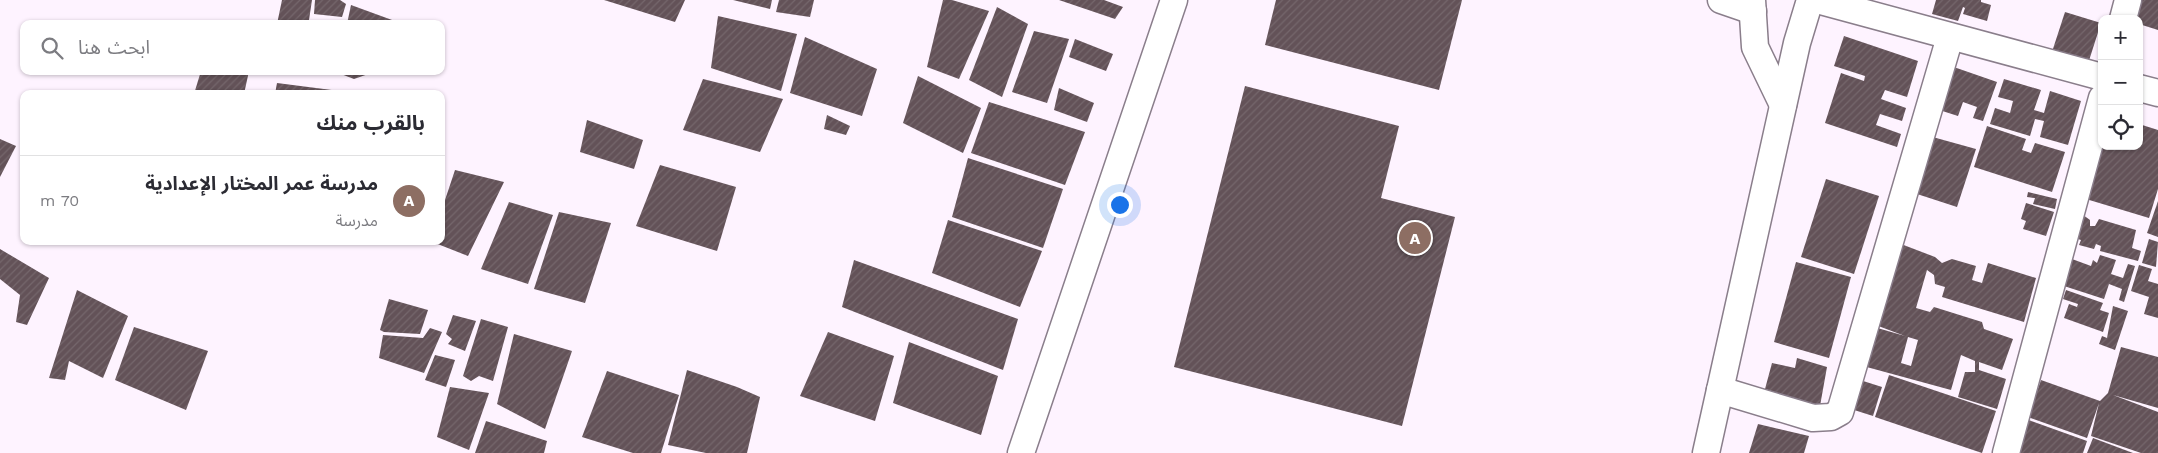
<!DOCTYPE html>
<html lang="ar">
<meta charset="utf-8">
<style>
body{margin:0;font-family:"Work Sans","Noto Sans Arabic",sans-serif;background:#f2f2f3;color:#2b2b33;direction:rtl}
.controls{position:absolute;right:15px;top:15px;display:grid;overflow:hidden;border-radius:10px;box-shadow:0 1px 4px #0004}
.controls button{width:45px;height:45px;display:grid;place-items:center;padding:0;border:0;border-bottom:1px solid #e1e1e2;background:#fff;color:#2b2b33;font:25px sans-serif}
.you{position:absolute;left:1119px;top:204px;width:18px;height:18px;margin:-12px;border:4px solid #fff;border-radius:50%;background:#1a73e8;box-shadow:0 0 0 8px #1a73e833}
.badge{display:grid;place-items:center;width:32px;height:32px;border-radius:50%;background:#797f29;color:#fff;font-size:16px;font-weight:700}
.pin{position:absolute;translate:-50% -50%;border:2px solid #fff;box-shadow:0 1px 5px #0006}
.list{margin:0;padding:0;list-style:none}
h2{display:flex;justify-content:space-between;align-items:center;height:65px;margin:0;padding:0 20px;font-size:21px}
h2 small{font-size:16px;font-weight:400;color:#7c7c81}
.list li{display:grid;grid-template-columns:32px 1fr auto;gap:15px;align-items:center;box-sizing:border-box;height:90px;padding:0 20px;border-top:1px solid #e1e1e2}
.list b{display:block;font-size:19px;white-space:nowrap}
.list p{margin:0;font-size:16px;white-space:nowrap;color:#7c7c81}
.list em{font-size:16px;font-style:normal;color:#7c7c81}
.icon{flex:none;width:28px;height:28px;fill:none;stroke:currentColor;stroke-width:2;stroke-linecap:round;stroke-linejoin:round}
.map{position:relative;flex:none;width:2158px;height:453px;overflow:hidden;direction:ltr}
.search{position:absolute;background:#fff;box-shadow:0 1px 4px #0004;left:20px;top:20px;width:425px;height:55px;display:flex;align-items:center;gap:12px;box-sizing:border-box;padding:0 18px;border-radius:10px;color:#7c7c81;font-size:19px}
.panel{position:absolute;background:#fff;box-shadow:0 1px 4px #0004;left:20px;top:90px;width:425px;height:155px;border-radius:10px;direction:rtl}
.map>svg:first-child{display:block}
</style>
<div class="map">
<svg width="2158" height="453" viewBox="0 0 2158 453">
<defs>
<pattern id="building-hatch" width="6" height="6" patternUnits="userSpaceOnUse" patternTransform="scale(1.25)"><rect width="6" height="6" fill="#635258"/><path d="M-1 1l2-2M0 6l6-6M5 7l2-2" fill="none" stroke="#75676c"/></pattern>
</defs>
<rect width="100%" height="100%" fill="#fef3ff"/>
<g fill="url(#building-hatch)" fill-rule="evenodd">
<path d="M282 0H312L309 20 323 24H277Z"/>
<path d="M315 0H340L346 4 342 17 314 14Z"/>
<path d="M604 0H685L675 22Z"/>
<path d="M733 0H772L770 9Z"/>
<path d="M779 0H814L810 17 776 12Z"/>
<path d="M943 0H952L989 11 959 79 927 67Z"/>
<path d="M1059 0H1104L1123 7 1115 19Z"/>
<path d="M1276 0H1462L1439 90 1265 45Z"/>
<path d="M1936 0H1981V2L1991 5 1987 21 1963 14 1965 8 1963 7 1958 21 1932 14Z"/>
<path d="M2135 0H2158V30L2139 24V19H2129Z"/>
<path d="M351 5 403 24H347Z"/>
<path d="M997 7 1028 24 1002 97 969 80Z"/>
<path d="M2065 12 2101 23 2086 70 2050 58Z"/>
<path d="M718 16 797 34 781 91 711 68Z"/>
<path d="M1034 31 1069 39 1047 103 1012 92Z"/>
<path d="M1844 36 1918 61 1907 97 1885 90 1881 99 1906 108 1902 121 1880 114 1876 125 1901 134 1897 147 1825 123 1841 73 1864 81 1865 76 1834 66Z"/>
<path d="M805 37 877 69 862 116 790 93Z"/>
<path d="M1075 39 1113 54 1106 71 1069 57Z"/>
<path d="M1948 65 1997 82 1983 121 1973 118 1977 107 1963 102 1958 116 1933 108Z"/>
<path d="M201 71H249L244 94H194Z"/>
<path d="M333 71H374V72L354 79Z"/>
<path d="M918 76 981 108 963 153 903 123Z"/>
<path d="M703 79 783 99 760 152 683 130Z"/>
<path d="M2004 79 2041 90 2034 110 2044 113 2050 91 2081 101 2068 145 2040 137 2044 121 2035 119 2030 136 1990 124 1995 108 2010 113 2013 101 1998 97Z"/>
<path d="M277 83 355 93V94H275Z"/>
<path d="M1245 86 1399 126 1381 198 1455 217 1402 426 1174 367Z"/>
<path d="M1059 88 1094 103 1087 122 1054 110Z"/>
<path d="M989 102 1085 132 1065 185 971 153Z"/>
<path d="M827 115 850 126 846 135 824 129Z"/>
<path d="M587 120 643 140 634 169 580 152Z"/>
<path d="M2139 124 2158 130V189L2149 218 2086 199 2102 146H2139Z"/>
<path d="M1987 126 2026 139 2022 150 2031 153 2035 143 2065 152 2052 192 1974 167Z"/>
<path d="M1929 136 1976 149 1957 207 1914 193Z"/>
<path d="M0 139 16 146 0 177Z"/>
<path d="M968 158 1063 189 1043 248 952 217Z"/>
<path d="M660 165 736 187 717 251 636 226Z"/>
<path d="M455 170 504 182 468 256 430 241H441V212Z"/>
<path d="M1826 179 1879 196 1854 274 1801 257Z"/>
<path d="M2028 192 2057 199 2055 209 2033 204 2035 198 2027 197Z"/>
<path d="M2158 201V237L2147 233Z"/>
<path d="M509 202 553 215 528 284 481 269Z"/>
<path d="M2026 203 2054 212 2046 236 2023 229 2026 221 2021 219Z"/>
<path d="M559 212 611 223 585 303 534 289Z"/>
<path d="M2079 212 2090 220V226H2095L2099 219 2136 230 2132 248 2141 251 2138 261 2100 251 2101 246 2096 244 2094 249 2079 245 2081 240 2072 237Z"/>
<path d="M948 220 1042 251 1020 307 932 273Z"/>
<path d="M2149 239 2158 242 2156 267 2142 263Z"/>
<path d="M1901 244 1935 257 1942 263 1952 259 1976 266 1972 280 1982 283 1988 263 2036 278 2024 322 1942 297 1945 287 1935 284 1934 275 1927 270 1916 308 1930 312 1934 307 1982 322 1984 329 2013 339 2002 370 1979 362V370L2006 379 1997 409 1958 397 1965 372H1975V361L1961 355 1951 390 1863 366 1874 327 1905 336 1873 324ZM1908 337 1918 340 1911 366 1901 363Z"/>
<path d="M0 249 49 278 27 325 16 322 20 295 0 279Z"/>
<path d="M2100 255 2116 260 2111 274 2123 278 2128 264 2135 266 2124 302 2119 300 2122 289 2109 284 2104 299 2064 286 2072 259 2091 266 2093 260 2097 263Z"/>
<path d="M854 260 1018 319 1003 370 842 307Z"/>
<path d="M1796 262 1851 277 1829 358 1774 342Z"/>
<path d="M2139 265 2152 269 2148 281 2158 284V318L2144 314 2149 297 2131 291Z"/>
<path d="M77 290 128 316 103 378 69 361 65 380 49 378Z"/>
<path d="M2066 290 2103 303 2100 310 2109 313 2103 332 2064 318 2069 304 2077 307 2078 304 2063 299Z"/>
<path d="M389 299 428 310 420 334 384 332 380 330Z"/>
<path d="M2113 306 2128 311 2115 350 2099 344 2102 336 2107 338Z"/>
<path d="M453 315 476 321 465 351 448 344 452 339 446 334Z"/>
<path d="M481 319 508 327 493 381 479 376 471 381 463 376Z"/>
<path d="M134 327 208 351 186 410 115 380Z"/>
<path d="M430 328 442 332 424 373 379 358 383 335 423 338Z"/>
<path d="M828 332 894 356 875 421 800 396Z"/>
<path d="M514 334 572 351 545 429 497 404Z"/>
<path d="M909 342 998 376 981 435 893 403Z"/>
<path d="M2121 347 2158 357V408L2113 395 2158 412V453H2141L2091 436 2099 403 2087 438 2028 417 2041 380 2100 401 2108 393Z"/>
<path d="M435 355 455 360 446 387 425 380Z"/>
<path d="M1797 358 1827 367 1820 406 1765 389 1772 363 1795 368Z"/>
<path d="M687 370 737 387 760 397 747 453H706L668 445Z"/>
<path d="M607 371 679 395 661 453H633L582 437Z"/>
<path d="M1889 375 1996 411 1982 453 1875 417Z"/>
<path d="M1860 380 1882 387 1873 416 1851 409Z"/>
<path d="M450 387 489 393 469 450 437 437Z"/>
<path d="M2026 419 2087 441 2083 453H2014Z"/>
<path d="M486 421 547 441 544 453H475Z"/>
<path d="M1758 424 1809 436 1804 453H1749Z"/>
<path d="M2093 438 2133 453H2087Z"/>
</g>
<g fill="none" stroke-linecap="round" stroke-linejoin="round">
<g stroke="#8a7e8b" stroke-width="29">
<g id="minor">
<path d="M1721 0 1753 11"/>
<path d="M1752 0 1755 47 1783 105"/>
<path d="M1817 0 2102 77"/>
<path d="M2123 19 2128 0"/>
<path d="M2139 88 2158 93"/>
<path d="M1720 390 1813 418 1831 417 1840 412 1950 37"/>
<path d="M1021 453 1174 0"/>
<path d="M1706 453 1797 43 1810 0"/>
<path d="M2006 453 2102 98"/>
</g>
</g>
<use href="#minor" stroke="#fff" stroke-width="26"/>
</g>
</svg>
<div class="controls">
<button>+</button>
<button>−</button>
<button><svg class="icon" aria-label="locate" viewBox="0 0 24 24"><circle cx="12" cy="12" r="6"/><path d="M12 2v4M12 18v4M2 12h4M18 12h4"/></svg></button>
</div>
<div class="you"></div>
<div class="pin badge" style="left:1415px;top:238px;background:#8d6e63">A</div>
<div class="search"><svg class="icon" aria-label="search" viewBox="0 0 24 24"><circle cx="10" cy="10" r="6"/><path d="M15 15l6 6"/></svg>ابحث هنا</div>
<section class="panel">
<h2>بالقرب منك<small></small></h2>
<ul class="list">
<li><span class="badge" style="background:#8d6e63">A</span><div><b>مدرسة عمر المختار الإعدادية</b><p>مدرسة</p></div><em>70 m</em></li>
</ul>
</section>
</div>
